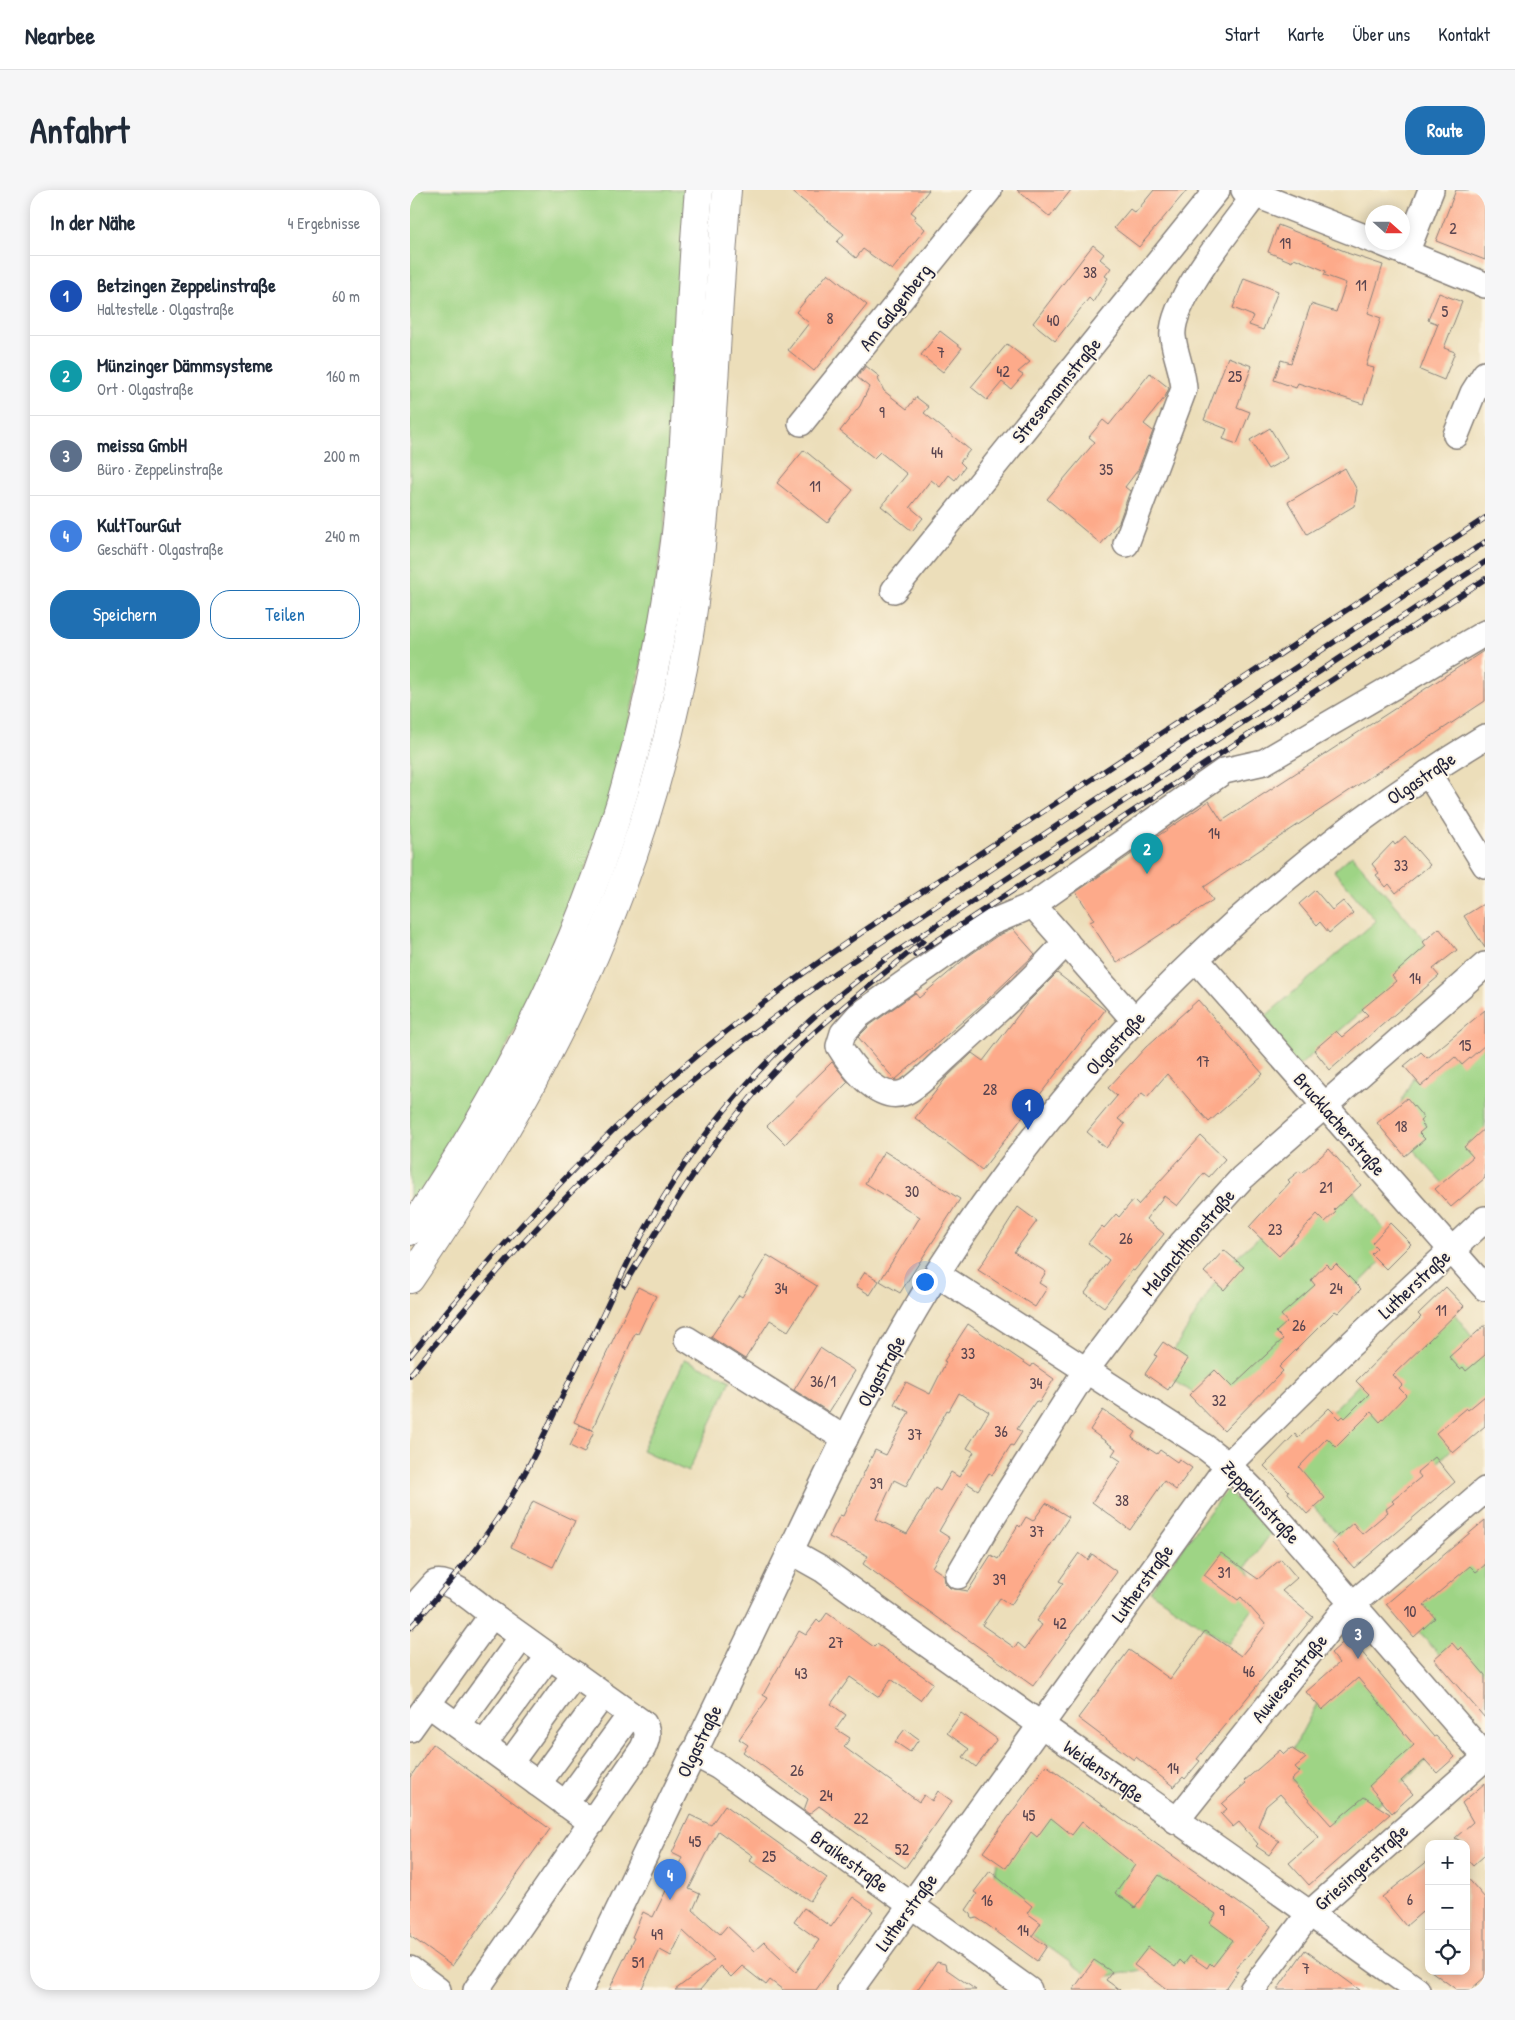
<!DOCTYPE html>
<html lang="de">
<meta charset="utf-8">
<style>
body{margin:0;font-family:"Patrick Hand",sans-serif;background:#f6f6f7;color:#1f2937}
.controls{position:absolute;right:15px;bottom:15px;display:grid;overflow:hidden;border-radius:10px;box-shadow:0 2px 12px #0003}
.controls button{width:45px;height:45px;display:grid;place-items:center;padding:0;border:0;border-bottom:1px solid #e0e1e3;background:#fff;color:#1f2937;font:25px sans-serif}
.compass{position:absolute;left:955px;top:15px;width:45px;height:45px;border-radius:50%;background:#fff;box-shadow:0 2px 12px #0003;rotate:111deg}
.you{position:absolute;left:514px;top:1091px;width:18px;height:18px;margin:-12px;border:4px solid #fff;border-radius:50%;background:#1a73e8;box-shadow:0 0 0 8px #1a73e833}
.badge{display:grid;place-items:center;width:32px;height:32px;border-radius:50%;background:#1f6fb2;color:#fff;font-size:16px;font-weight:700}
.pin{position:absolute;translate:-50% -41px;filter:drop-shadow(0 1px 2px #0008)}
.pin::after{content:'';position:absolute;top:26px;width:18px;height:15px;background:inherit;clip-path:polygon(0 0,100% 0,50% 100%)}
.list{margin:0;padding:0;list-style:none}
h2{display:flex;justify-content:space-between;align-items:center;height:65px;margin:0;padding:0 20px;font-size:21px}
h2 small{font-size:16px;font-weight:400;color:#747a83}
.list li{display:grid;grid-template-columns:32px 1fr auto;gap:15px;align-items:center;box-sizing:border-box;height:80px;padding:0 20px;border-top:1px solid #e0e1e3}
.list b{display:block;font-size:19px;white-space:nowrap}
.list p{margin:0;font-size:16px;white-space:nowrap;color:#747a83}
.list em{font-size:16px;font-style:normal;color:#747a83}
.actions{display:flex;gap:10px;padding:15px 20px}
.actions a{flex:1;padding:11px 0;border:1px solid #1f6fb2;border-radius:20px;text-align:center;font-size:18px;color:#1f6fb2}
.actions .main{background:#1f6fb2;color:#fff}
.icon{flex:none;width:28px;height:28px;fill:none;stroke:currentColor;stroke-width:2;stroke-linecap:round;stroke-linejoin:round}
.map{position:relative;flex:none;width:1075px;height:1800px;overflow:hidden;border-radius:20px}
header{display:flex;align-items:center;gap:30px;box-sizing:border-box;height:70px;padding:0 25px;background:#fff;border-bottom:1px solid #e0e1e3}
header strong{font-size:24px}
nav{display:flex;gap:28px;margin-inline-start:auto;font-size:18px}
.intro{display:flex;align-items:center;justify-content:space-between;box-sizing:border-box;height:120px;padding:0 30px}
h1{margin:0;font-size:35px}
.button{padding:12px 22px;border-radius:20px;background:#1f6fb2;color:#fff;font-size:18px;font-weight:700}
main{display:flex;gap:30px;padding:0 30px}
aside{flex:1;background:#fff;border-radius:20px;box-shadow:0 2px 12px #0003}
.map>svg:first-child{display:block}
</style>
<header>
<strong>Nearbee</strong>
<nav><a>Start</a><a>Karte</a><a>Über uns</a><a>Kontakt</a></nav>
</header>
<div class="intro"><h1>Anfahrt</h1><a class="button">Route</a></div>
<main>
<aside>
<h2>In der Nähe<small>4 Ergebnisse</small></h2>
<ul class="list">
<li><span class="badge" style="background:#1a4fb4">1</span><div><b>Betzingen Zeppelinstraße</b><p>Haltestelle · Olgastraße</p></div><em>60 m</em></li>
<li><span class="badge" style="background:#0f9aa8">2</span><div><b>Münzinger Dämmsysteme</b><p>Ort · Olgastraße</p></div><em>160 m</em></li>
<li><span class="badge" style="background:#5c6f8a">3</span><div><b>meissa GmbH</b><p>Büro · Zeppelinstraße</p></div><em>200 m</em></li>
<li><span class="badge" style="background:#3f7fe0">4</span><div><b>KultTourGut</b><p>Geschäft · Olgastraße</p></div><em>240 m</em></li>
</ul>
<div class="actions"><a class="main">Speichern</a><a>Teilen</a></div>
</aside>
<div class="map">
<svg width="1075" height="1800" viewBox="0 0 1075 1800">
<rect width="100%" height="100%" fill="#fcf5e5"/>
<filter id="ink" filterUnits="userSpaceOnUse"><feTurbulence type="fractalNoise" baseFrequency=".02" numOctaves="2"/><feDisplacementMap in="SourceGraphic" scale="10" xChannelSelector="R" yChannelSelector="G"/><feConvolveMatrix kernelMatrix="1 2 1 2 8 2 1 2 1" color-interpolation-filters="sRGB"/></filter>
<filter id="wash" filterUnits="userSpaceOnUse"><feTurbulence type="fractalNoise" baseFrequency=".0096" numOctaves="4" result="noise"/><feDisplacementMap in="SourceGraphic" scale="20" xChannelSelector="R" yChannelSelector="G"/><feGaussianBlur stdDeviation="1.12" result="paint"/><feColorMatrix in="noise" values="0 0 0 0 0 0 0 0 0 0 0 0 0 0 0 0 0 1.4 0 .05"/><feComposite in="paint" operator="in"/></filter>
<g filter="url(#wash)">
<rect width="100%" height="100%" fill="#ecdeba"/>
<g fill="#9ed485" stroke="#607b60">
<path d="M0 0H280L253 348 238 443 204 599 162 717 134 780 86 878 0 1022Z"/>
<path d="M942 665 1023 760 883 881 844 836 966 731 924 681Z"/>
<path d="M1075 825V967L1038 999 980 935 1008 877Z"/>
<path d="M920 973 987 1055 819 1226 751 1182 814 1077 865 1034Z"/>
<path d="M1034 1110 1075 1164V1226L941 1359 867 1276Z"/>
<path d="M275 1169 321 1190 278 1282 232 1260Z"/>
<path d="M816 1300 862 1342 836 1377 855 1402 818 1454 740 1401Z"/>
<path d="M1075 1359V1515L987 1418Z"/>
<path d="M942 1469 1022 1566 919 1658 874 1576 912 1504Z"/>
<path d="M641 1591 845 1737 811 1783 747 1777 683 1789 576 1712 591 1660Z"/>
</g>
<g id="blocks">
<g fill="#fdaa8a" fill-rule="evenodd">
<path d="M380 0H519L501 22 506 26 504 29 515 39 482 80 453 59 446 68 427 52 434 44Z"/>
<path d="M607 0H661L640 27Z"/>
<path d="M744 0H777L729 57 704 38 720 19 725 23Z"/>
<path d="M1046 0H1070L1069 5 1075 6V70L1026 51Z"/>
<path d="M868 35 937 62V63L973 75 958 123 971 128 956 176 964 178 953 214 888 193 886 198 864 190 871 170 881 173 901 114 926 122 936 93 914 85 916 81 884 68 882 72 858 62Z"/>
<path d="M683 55 694 64 690 69 701 78 695 86 698 88 683 112 679 108 645 151 623 133Z"/>
<path d="M418 83 457 115 404 181 378 160 399 133 386 122Z"/>
<path d="M834 88 868 101 853 140 839 135 843 126 823 118Z"/>
<path d="M1029 103 1052 112 1034 158 1045 162 1034 190 1010 180 1028 134 1018 130Z"/>
<path d="M530 141 552 158 533 182 511 165Z"/>
<path d="M597 154 620 172 608 182 613 185 601 199 592 192 577 210 561 197Z"/>
<path d="M818 167 842 176 827 217 840 222 827 254 813 249 817 239 794 230Z"/>
<path d="M456 176 470 187 468 189 474 201 497 219 506 207 519 217 514 223 560 260 550 272 555 277 545 290 539 285 530 297 521 290 500 317 513 328 502 341 471 316 497 284 470 262 464 268 430 241 450 216 459 197 447 187Z"/>
<path d="M740 183 759 198 755 207 734 234 743 241 728 280 715 297 720 301 709 332 691 354 637 309 685 252 679 247 693 230 699 235Z"/>
<path d="M860 238 878 268 858 279 840 250Z"/>
<path d="M394 260 443 300 417 333 367 293Z"/>
<path d="M935 278 947 300 944 316 897 344 878 312Z"/>
<path d="M1075 460V511L794 697 803 710 707 773 680 732 684 730 666 702 799 611 812 631Z"/>
<path d="M995 646 1020 675 986 703 979 694 976 697 966 685 969 683 962 674 983 652 985 655Z"/>
<path d="M905 700 922 720 933 711 943 723 919 743 910 732 907 735 889 714Z"/>
<path d="M1075 713V758L1054 726Z"/>
<path d="M1029 738 1047 760 1023 779 1029 786 920 880 904 860 926 841 932 847 958 825 952 819 986 791 982 786 1016 756 1013 752Z"/>
<path d="M603 739 625 764 576 811 485 890 448 847 460 835 505 803 509 808 557 767 587 746Z"/>
<path d="M647 783 695 820 572 980 505 928 536 888 562 863 573 871 619 811Z"/>
<path d="M788 810 853 884 799 932 757 884 737 907 732 903 708 929 715 934 696 958 677 942 707 906 698 898 736 857Z"/>
<path d="M1075 820V855L1052 875 1045 867 1011 896 994 876 1011 862 1017 868 1020 866Z"/>
<path d="M422 872 438 892 375 954 357 936Z"/>
<path d="M997 908 1014 928 1010 931 1015 938 1009 943 1015 949 995 966 967 933Z"/>
<path d="M1075 938V988L1041 1017 1025 999 1063 967 1054 957Z"/>
<path d="M791 946 815 969 799 987 794 983 767 1016 754 1006 736 1029 754 1044 724 1081 722 1080 694 1117 675 1103 699 1070 678 1053 692 1036 694 1038 706 1024 709 1027 723 1010 728 1015Z"/>
<path d="M919 959 951 995 924 1020 926 1022 915 1032 907 1024 869 1066 839 1037 880 992 878 990 889 981 892 983Z"/>
<path d="M474 961 550 1009 490 1103 470 1091 510 1027 455 993Z"/>
<path d="M608 1017 627 1031 604 1062 636 1082 629 1093 637 1098 625 1117 568 1080Z"/>
<path d="M980 1033 1001 1054 976 1079 961 1064 967 1058 962 1053Z"/>
<path d="M814 1060 834 1077 814 1100 794 1082Z"/>
<path d="M357 1065 407 1096 378 1141 360 1130 335 1169 301 1147 329 1105 332 1107Z"/>
<path d="M916 1074 921 1079 926 1074 951 1099 928 1123 925 1121 869 1177 873 1181 814 1241 779 1205 805 1180 822 1197 873 1149 866 1142 877 1132 871 1125 905 1095 901 1090Z"/>
<path d="M455 1082 469 1091 460 1105 446 1096Z"/>
<path d="M228 1097 246 1106 228 1144 225 1143 182 1240 164 1232Z"/>
<path d="M1036 1097 1054 1116 983 1185 992 1195 989 1198 996 1205 970 1232 961 1222 926 1257 917 1248 889 1277 915 1308 897 1324 878 1303 879 1301 854 1276 885 1244 888 1248 919 1218 930 1229 933 1226 935 1228 959 1204 946 1191 1011 1127 1008 1124Z"/>
<path d="M558 1134 621 1177 623 1174 644 1189 629 1213 626 1211 607 1239 612 1242 603 1256 601 1255 582 1285 579 1283 568 1300 557 1293 529 1341 540 1348 522 1377 534 1385 535 1393 540 1398 558 1401 581 1365 588 1369 608 1335 610 1337 616 1327 623 1331 636 1313 659 1327 601 1415 590 1408 572 1435 605 1458 608 1453 615 1459 632 1435 626 1431 653 1393 649 1391 669 1363 678 1370 682 1364 707 1382 623 1496 453 1374 458 1366 419 1347 430 1325 433 1326 465 1260 476 1265 499 1222 484 1214 496 1192 520 1204 536 1172 534 1171ZM549 1203 579 1222 557 1258 564 1262 549 1287 541 1282 530 1301 525 1298 497 1344 466 1329 484 1290 496 1296 537 1220 539 1221Z"/>
<path d="M1075 1135V1165L1056 1181 1053 1177 1050 1179 1039 1167Z"/>
<path d="M753 1152 778 1169 758 1200 735 1184 747 1166 744 1165Z"/>
<path d="M410 1158 445 1181 419 1222 384 1200Z"/>
<path d="M1075 1206V1236L1043 1263 1026 1243 1056 1218 1058 1220Z"/>
<path d="M693 1220 726 1242 722 1248 747 1264 750 1260 767 1272 769 1269 782 1278 766 1300 754 1291 720 1340 682 1312 711 1271 702 1265 706 1259 680 1240Z"/>
<path d="M170 1235 184 1241 174 1263 160 1256Z"/>
<path d="M1025 1267 1045 1292 944 1378 921 1352 943 1333 952 1344 978 1322 976 1319 984 1313 982 1311 1011 1287 1007 1282Z"/>
<path d="M123 1311 165 1331 143 1377 101 1357Z"/>
<path d="M1075 1330V1375L1066 1382 1060 1376 1014 1415 1025 1428 1004 1447 976 1414Z"/>
<path d="M811 1363 848 1389 871 1369 887 1388 872 1401 903 1427 787 1569 790 1571 775 1589 773 1587 764 1597 726 1567 724 1570 668 1528 719 1460 760 1489 795 1441 831 1466 856 1435 831 1407 828 1410 794 1385Z"/>
<path d="M417 1423 464 1457 467 1454 523 1493 510 1510 481 1489 469 1507 440 1487 421 1514 436 1525 426 1539 440 1548 434 1557 509 1612 514 1605 522 1611 528 1601 542 1611 495 1678 409 1616 399 1624 394 1620 398 1609 333 1562 338 1555 329 1549 358 1508 353 1505 389 1441 396 1445 407 1430 410 1433Z"/>
<path d="M939 1447 1024 1547 1026 1546 1045 1567 1027 1583 1015 1570 1003 1580 991 1591 1003 1604 982 1623 959 1596 1004 1555 948 1488 912 1520 896 1502 929 1473 921 1463Z"/>
<path d="M1042 1453 1048 1460 1051 1457 1075 1485V1528L1024 1469Z"/>
<path d="M551 1523 587 1549 566 1577 553 1567 559 1559 537 1543Z"/>
<path d="M495 1539 509 1549 500 1562 485 1552Z"/>
<path d="M23 1554 140 1639 42 1776 0 1746V1587Z"/>
<path d="M881 1558 896 1568 885 1577 890 1582 881 1590 921 1635 954 1607 980 1624 899 1695 879 1673 909 1647 870 1604 856 1616 848 1636 869 1651 859 1665 846 1656 848 1654 829 1632 823 1637 811 1624 817 1619 812 1614 836 1593 834 1591 870 1560 874 1564Z"/>
<path d="M636 1575 861 1736 849 1753 825 1779 828 1781 815 1800H758L724 1775 738 1757 765 1777 770 1770 774 1774 780 1766 797 1778 800 1773 803 1776 823 1750 800 1733 806 1724 749 1685 725 1718 705 1703 725 1675 672 1632 662 1645 641 1628 627 1647 621 1642 596 1678 573 1662Z"/>
<path d="M1075 1593V1665L1063 1676 1056 1668V1654L1045 1648 1063 1632 1052 1613Z"/>
<path d="M315 1615 417 1688 400 1711 340 1671 343 1666 308 1641 279 1699 290 1704 283 1720 310 1744 317 1736 344 1761 354 1752 386 1782 409 1750 384 1732 394 1718 421 1737 443 1707 463 1721 406 1800H373L360 1790 356 1795 332 1776 321 1787 310 1776 290 1800H265L304 1770 273 1741 261 1766 250 1760 231 1800H199L224 1748 222 1747 233 1722 243 1727 272 1668 262 1663 280 1625 301 1635Z"/>
<path d="M1019 1670V1716L996 1736 972 1707Z"/>
<path d="M580 1681 622 1716 617 1723 631 1733 622 1746 637 1756 627 1771 576 1734 567 1728 562 1729 561 1724 556 1720 567 1704 564 1702Z"/>
<path d="M1056 1686 1075 1708V1787L1060 1800H1047L1021 1781H1056Z"/>
<path d="M895 1760 913 1773 950 1800H867Z"/>
<path d="M684 1770 702 1782 696 1790 710 1800H663Z"/>
<path d="M527 1772 535 1774 536 1779 566 1800H507Z"/>
</g>
</g>
</g>
<g filter="url(#ink)">
<use href="#blocks" fill-opacity="0" stroke="#87807a" stroke-width="1"/>
<g fill="none" stroke-linecap="round" stroke-linejoin="round">
<g stroke="#87807a" stroke-width="28">
<g id="minor">
<path d="M834 0 962 50"/>
<path d="M969 52 1075 95"/>
<path d="M996 63 1021 0"/>
<path d="M391 233 579 0"/>
<path d="M1046 245 1063 203 1075 184"/>
<path d="M716 354 774 199C773 181 765 165 763 147 759 112 824 34 845 5"/>
<path d="M484 400 807 0"/>
<path d="M1018 583 1075 675"/>
<path d="M623 715 580 733 448 826 433 843 429 856C440 874 467 912 493 903 504 900 528 875 537 867 578 829 619 794 656 752"/>
<path d="M786 769 1075 1098"/>
<path d="M725 831 623 715 814 581 854 572 1075 443"/>
<path d="M527 1084 795 1257 818 1275 844 1301 1075 1566"/>
<path d="M277 1149 435 1249"/>
<path d="M380 1361 412 1379C609 1522 810 1658 1007 1800"/>
<path d="M548 1386 585 1323 676 1180 772 1053 832 988 1075 775"/>
<path d="M0 1421 25 1393C40 1388 70 1416 82 1425"/>
<path d="M18 1514 182 1633"/>
<path d="M48 1535 112 1447"/>
<path d="M0 1539 82 1425 234 1534C239 1543 237 1549 233 1558L66 1800"/>
<path d="M74 1554 139 1466"/>
<path d="M283 1563 309 1577 619 1800"/>
<path d="M100 1573 165 1484"/>
<path d="M128 1594 193 1505"/>
<path d="M155 1614 220 1525"/>
<path d="M766 1631 930 1425 1075 1300"/>
<path d="M0 1779 28 1800"/>
<path d="M170 1800C231 1671 293 1543 355 1415 408 1303 460 1190 526 1085 665 867 854 681 1075 547"/>
<path d="M440 1800 818 1275 938 1157 1075 1029"/>
<path d="M842 1800 900 1723 1075 1568"/>
</g>
</g>
<g stroke="#87807a" stroke-width="30">
<g id="highway">
<path d="M0 1041C68 941 131 829 175 716 221 599 249 477 265 352 279 236 278 117 289 0"/>
<path d="M0 1089C52 1012 102 934 144 851 209 724 255 586 279 445 303 298 304 148 317 0"/>
</g>
</g>
<use href="#minor" stroke="#fff" stroke-width="25"/>
<use href="#highway" stroke="#fff" stroke-width="28"/>
<g stroke="#22223b" stroke-width="5.5">
<g id="rail">
<path d="M505 765 1075 389"/>
<path d="M214 1095C258 1023 302 949 359 887 406 836 461 795 513 751"/>
<path d="M182 1148C207 1095 231 1041 264 991 320 902 393 829 477 768L1075 372"/>
<path d="M0 1166C75 1073 154 983 243 903 359 799 492 715 622 629 773 529 924 428 1075 328"/>
<path d="M0 1185C78 1089 161 995 255 914 310 867 368 825 426 782L1075 352"/>
<path d="M0 1438C40 1393 78 1348 108 1295 137 1246 156 1191 185 1142"/>
</g>
</g>
<use href="#rail" stroke="#fcf5e5" stroke-width="4" stroke-dasharray="11" stroke-linecap="butt"/>
</g>
</g>
<g text-anchor="middle" dominant-baseline="central" stroke-width="4" stroke-linejoin="round" paint-order="stroke">
<g font-size="16" fill="#59444f">
<text x="1043" y="38">2</text>
<text x="875" y="53">19</text>
<text x="680" y="82">38</text>
<text x="951" y="95">11</text>
<text x="1035" y="121">5</text>
<text x="420" y="128">8</text>
<text x="643" y="130">40</text>
<text x="531" y="162">7</text>
<text x="593" y="181">42</text>
<text x="825" y="186">25</text>
<text x="472" y="222">9</text>
<text x="527" y="262">44</text>
<text x="696" y="279">35</text>
<text x="405" y="296">11</text>
<text x="804" y="643">14</text>
<text x="991" y="675">33</text>
<text x="1005" y="788">14</text>
<text x="1055" y="855">15</text>
<text x="793" y="871">17</text>
<text x="580" y="899">28</text>
<text x="991" y="936">18</text>
<text x="916" y="997">21</text>
<text x="502" y="1001">30</text>
<text x="865" y="1039">23</text>
<text x="716" y="1048">26</text>
<text x="371" y="1098">34</text>
<text x="926" y="1098">24</text>
<text x="1031" y="1120">11</text>
<text x="889" y="1135">26</text>
<text x="558" y="1163">33</text>
<text x="413" y="1191">36/1</text>
<text x="626" y="1193">34</text>
<text x="809" y="1210">32</text>
<text x="591" y="1241">36</text>
<text x="505" y="1244">37</text>
<text x="466" y="1293">39</text>
<text x="712" y="1310">38</text>
<text x="627" y="1341">37</text>
<text x="814" y="1382">31</text>
<text x="589" y="1389">39</text>
<text x="1000" y="1421">10</text>
<text x="650" y="1433">42</text>
<text x="426" y="1452">27</text>
<text x="839" y="1481">46</text>
<text x="391" y="1483">43</text>
<text x="763" y="1578">14</text>
<text x="387" y="1580">26</text>
<text x="416" y="1605">24</text>
<text x="619" y="1625">45</text>
<text x="451" y="1628">22</text>
<text x="285" y="1651">45</text>
<text x="492" y="1659">52</text>
<text x="359" y="1666">25</text>
<text x="1000" y="1709">6</text>
<text x="577" y="1710">16</text>
<text x="812" y="1720">9</text>
<text x="613" y="1740">14</text>
<text x="247" y="1744">49</text>
<text x="228" y="1772">51</text>
<text x="896" y="1778">7</text>
</g>
<g font-size="19" fill="#22223b" stroke="#fcf5e5">
<text transform="translate(485 117) rotate(-52)">Am Galgenberg</text>
<text transform="translate(646 200) rotate(-51)">Stresemannstraße</text>
<text transform="translate(1011 588) rotate(-34)">Olgastraße</text>
<text transform="translate(705 853) rotate(-48)">Olgastraße</text>
<text transform="translate(930 934) rotate(49)">Brucklacherstraße</text>
<text transform="translate(778 1052) rotate(-50)">Melanchthonstraße</text>
<text transform="translate(1004 1094) rotate(-43)">Lutherstraße</text>
<text transform="translate(471 1181) rotate(-61)">Olgastraße</text>
<text transform="translate(851 1312) rotate(47)">Zeppelinstraße</text>
<text transform="translate(732 1393) rotate(-54)">Lutherstraße</text>
<text transform="translate(879 1488) rotate(-51)">Auwiesenstraße</text>
<text transform="translate(289 1551) rotate(-64)">Olgastraße</text>
<text transform="translate(694 1581) rotate(35)">Weidenstraße</text>
<text transform="translate(440 1671) rotate(36)">Braikestraße</text>
<text transform="translate(951 1677) rotate(-42)">Griesingerstraße</text>
<text transform="translate(496 1722) rotate(-54)">Lutherstraße</text>
</g>
</g>
</svg>
<div class="controls">
<button>+</button>
<button>−</button>
<button><svg class="icon" aria-label="locate" viewBox="0 0 24 24"><circle cx="12" cy="12" r="6"/><path d="M12 2v4M12 18v4M2 12h4M18 12h4"/></svg></button>
</div>
<svg class="compass" viewBox="-18 -18 36 36"><path d="M0-13l5 13h-10z" fill="#e53935"/><path d="M0 13l5-13h-10z" fill="#747a83"/></svg>
<div class="you"></div>
<div class="pin badge" style="left:618px;top:940px;background:#1a4fb4">1</div>
<div class="pin badge" style="left:737px;top:684px;background:#0f9aa8">2</div>
<div class="pin badge" style="left:948px;top:1469px;background:#5c6f8a">3</div>
<div class="pin badge" style="left:260px;top:1710px;background:#3f7fe0">4</div>
</div>
</main>
